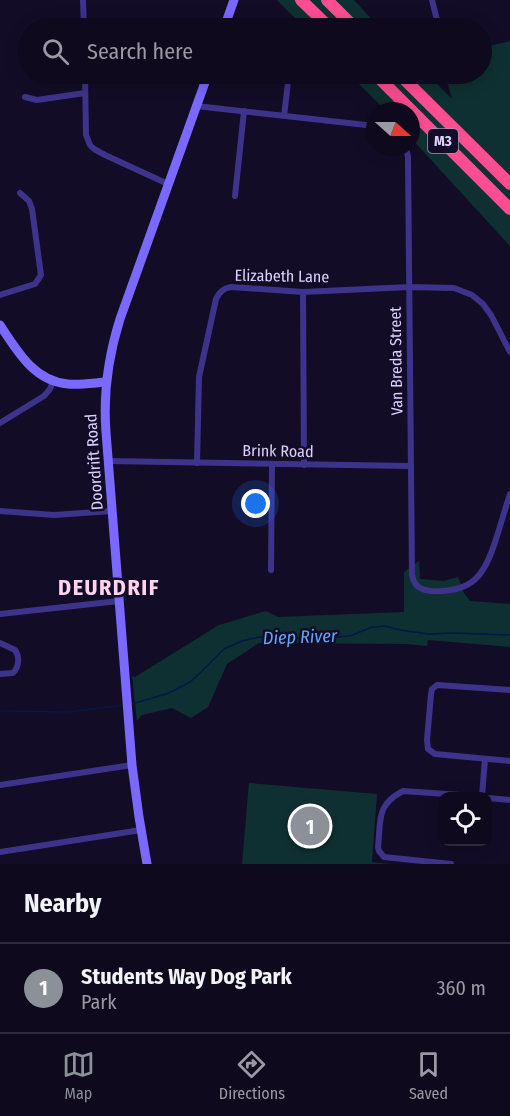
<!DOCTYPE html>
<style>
body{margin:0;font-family:"Fira Sans Condensed",sans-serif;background:#171226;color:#f1f3f6}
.controls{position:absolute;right:18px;bottom:18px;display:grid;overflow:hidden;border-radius:12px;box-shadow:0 3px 15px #0003}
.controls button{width:54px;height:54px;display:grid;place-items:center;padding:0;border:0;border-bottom:2px solid #2e2a3b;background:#0e091d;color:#f1f3f6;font:30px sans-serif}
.compass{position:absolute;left:366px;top:102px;width:54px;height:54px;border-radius:50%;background:#0e091d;box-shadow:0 3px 15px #0003;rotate:111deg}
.you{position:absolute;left:256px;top:504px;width:21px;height:21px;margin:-15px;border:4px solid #fff;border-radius:50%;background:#1a73e8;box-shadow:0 0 0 9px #1a73e833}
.badge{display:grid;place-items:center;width:39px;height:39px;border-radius:50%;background:#8c9099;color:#fff;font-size:20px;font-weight:700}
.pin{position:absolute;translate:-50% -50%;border:3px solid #fff;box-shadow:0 2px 6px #0006}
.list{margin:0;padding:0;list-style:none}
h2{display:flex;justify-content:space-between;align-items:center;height:78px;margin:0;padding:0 24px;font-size:26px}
h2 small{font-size:20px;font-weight:400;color:#9b9aa4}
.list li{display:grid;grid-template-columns:39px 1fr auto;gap:18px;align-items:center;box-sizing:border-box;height:90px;padding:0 24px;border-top:2px solid #2e2a3b}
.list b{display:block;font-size:22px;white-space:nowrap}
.list p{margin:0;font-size:20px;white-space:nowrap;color:#9b9aa4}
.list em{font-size:20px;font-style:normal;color:#9b9aa4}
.icon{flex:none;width:33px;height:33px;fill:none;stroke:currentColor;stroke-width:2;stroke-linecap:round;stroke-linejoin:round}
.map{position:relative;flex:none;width:510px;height:864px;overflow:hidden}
.search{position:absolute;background:#0e091d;box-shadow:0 3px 15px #0003;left:18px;right:18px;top:18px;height:66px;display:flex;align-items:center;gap:15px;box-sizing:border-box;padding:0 21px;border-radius:33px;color:#9b9aa4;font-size:22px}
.sheet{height:168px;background:#0e091d}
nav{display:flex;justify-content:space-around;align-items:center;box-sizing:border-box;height:84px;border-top:2px solid #2e2a3b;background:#0e091d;font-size:16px;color:#9b9aa4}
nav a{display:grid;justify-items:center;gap:3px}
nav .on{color:#8c9099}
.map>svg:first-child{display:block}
</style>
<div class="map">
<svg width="510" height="864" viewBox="0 0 510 864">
<rect width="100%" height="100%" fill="#130c27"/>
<g fill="#0f3032">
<path d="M277 0H354L380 28H305Z"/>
<path d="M510 41V246L411 138V111H386L349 74H427L452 99 445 74H482V48Z"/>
<path d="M419 561 420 579 444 581 458 577 464 593 470 601 510 604V647L428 640 427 646 406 644 259 643 227 664 208 707 191 718 172 708 142 715 137 721 132 676 135 677 219 625 266 611 278 617 404 612V572Z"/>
<path d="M249 783 377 794 372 862 391 864H242Z"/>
</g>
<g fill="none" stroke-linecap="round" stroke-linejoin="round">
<g stroke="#041748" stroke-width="1.5">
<path d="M132 704 166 694 177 689 190 682 200 673 224 649 242 641 259 637 277 638H325L350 636 372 627 385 626 400 630 429 634 452 633 510 635"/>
<path d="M0 711 67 712 125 705"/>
</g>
<g stroke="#3e338b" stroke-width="6">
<path d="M83 0 84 28"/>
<path d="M432 0 439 28"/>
<path d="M85 74 86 135 90 145 94 149 105 155 168 184"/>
<path d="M25 97 37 100 85 93"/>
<path d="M196 106 375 126"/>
<path d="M284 116 289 74"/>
<path d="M406 147 408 157 412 575C414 586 420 590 431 591 473 593 485 575 496 539 501 524 505 509 510 494"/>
<path d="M235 196 244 111"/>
<path d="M303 292 304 465"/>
<path d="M0 295 35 284 41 275 32 209 29 201 20 193"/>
<path d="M0 423 44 396 50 389 53 381"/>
<path d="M108 461 411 466"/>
<path d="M197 463 199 377 216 299C219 292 224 288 231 287L303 292 409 287 454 288 472 295 483 304 491 315 510 352"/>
<path d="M0 511 54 515 112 511"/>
<path d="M271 570 272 464"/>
<path d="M0 614 119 601"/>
<path d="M0 643 15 650C20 657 19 667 13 673L0 674"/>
<path d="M510 690 437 685 432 689 431 694 427 740 428 749 435 754 510 761"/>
<path d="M0 785 132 765"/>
<path d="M482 796 485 759"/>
<path d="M488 798 510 800"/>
<path d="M0 852 141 830"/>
<path d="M451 864 384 857 379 851 378 847C381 820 376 805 403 791L475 796"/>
</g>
<g stroke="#7b69ff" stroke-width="9">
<path d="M224 28 234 0"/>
<path d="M0 325C17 351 34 381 68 384 80 385 93 383 106 382"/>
<path d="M147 864 139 817 132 765 106 432C103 393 108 357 120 319L208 74"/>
</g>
<g stroke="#ff4d92" stroke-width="12">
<path d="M301 0 330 28"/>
<path d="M327 0 355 28"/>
<path d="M375 74 510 209"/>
<path d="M399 74 510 184"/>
</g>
</g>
<g text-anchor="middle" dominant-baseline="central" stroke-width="5" stroke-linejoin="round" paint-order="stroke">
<rect fill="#130c27" stroke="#9f97be" stroke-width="1.5" x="428" y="129" width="30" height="24" rx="4.5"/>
<g font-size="15" font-weight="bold" fill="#dbd2ff">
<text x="443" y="141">M3</text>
</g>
<g font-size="16" fill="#dbd2ff" stroke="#130c27">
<text transform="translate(282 276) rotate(1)">Elizabeth Lane</text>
<text transform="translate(396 361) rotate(-91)">Van Breda Street</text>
<text transform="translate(278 451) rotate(1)">Brink Road</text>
<text transform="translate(94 462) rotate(-94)">Doordrift Road</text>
</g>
<g font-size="18" font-style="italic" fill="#60a7ff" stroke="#130c27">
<text transform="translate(300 637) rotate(-2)">Diep River</text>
</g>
<g font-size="22" font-weight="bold" letter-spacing="1.5" fill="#ffd4ec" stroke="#130c27">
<text x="109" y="587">DEURDRIF</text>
</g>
</g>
</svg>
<div class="controls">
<button><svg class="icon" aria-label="locate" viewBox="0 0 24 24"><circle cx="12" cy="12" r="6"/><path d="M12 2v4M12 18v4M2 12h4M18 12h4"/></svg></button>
</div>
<svg class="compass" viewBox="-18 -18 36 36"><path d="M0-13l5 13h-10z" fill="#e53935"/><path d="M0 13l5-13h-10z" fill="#9b9aa4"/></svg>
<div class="you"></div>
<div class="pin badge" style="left:310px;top:826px">1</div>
<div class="search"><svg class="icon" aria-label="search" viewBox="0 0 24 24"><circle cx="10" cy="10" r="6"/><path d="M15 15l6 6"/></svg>Search here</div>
</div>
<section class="sheet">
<h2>Nearby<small></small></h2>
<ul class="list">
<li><span class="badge">1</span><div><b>Students Way Dog Park</b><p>Park</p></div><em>360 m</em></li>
</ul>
</section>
<nav>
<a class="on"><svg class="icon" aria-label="map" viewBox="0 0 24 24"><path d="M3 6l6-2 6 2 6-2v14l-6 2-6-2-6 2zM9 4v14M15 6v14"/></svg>Map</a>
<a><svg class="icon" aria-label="directions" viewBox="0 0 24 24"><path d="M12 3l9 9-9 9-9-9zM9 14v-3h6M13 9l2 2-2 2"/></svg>Directions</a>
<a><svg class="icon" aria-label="saved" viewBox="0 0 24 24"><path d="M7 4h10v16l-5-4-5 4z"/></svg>Saved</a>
</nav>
